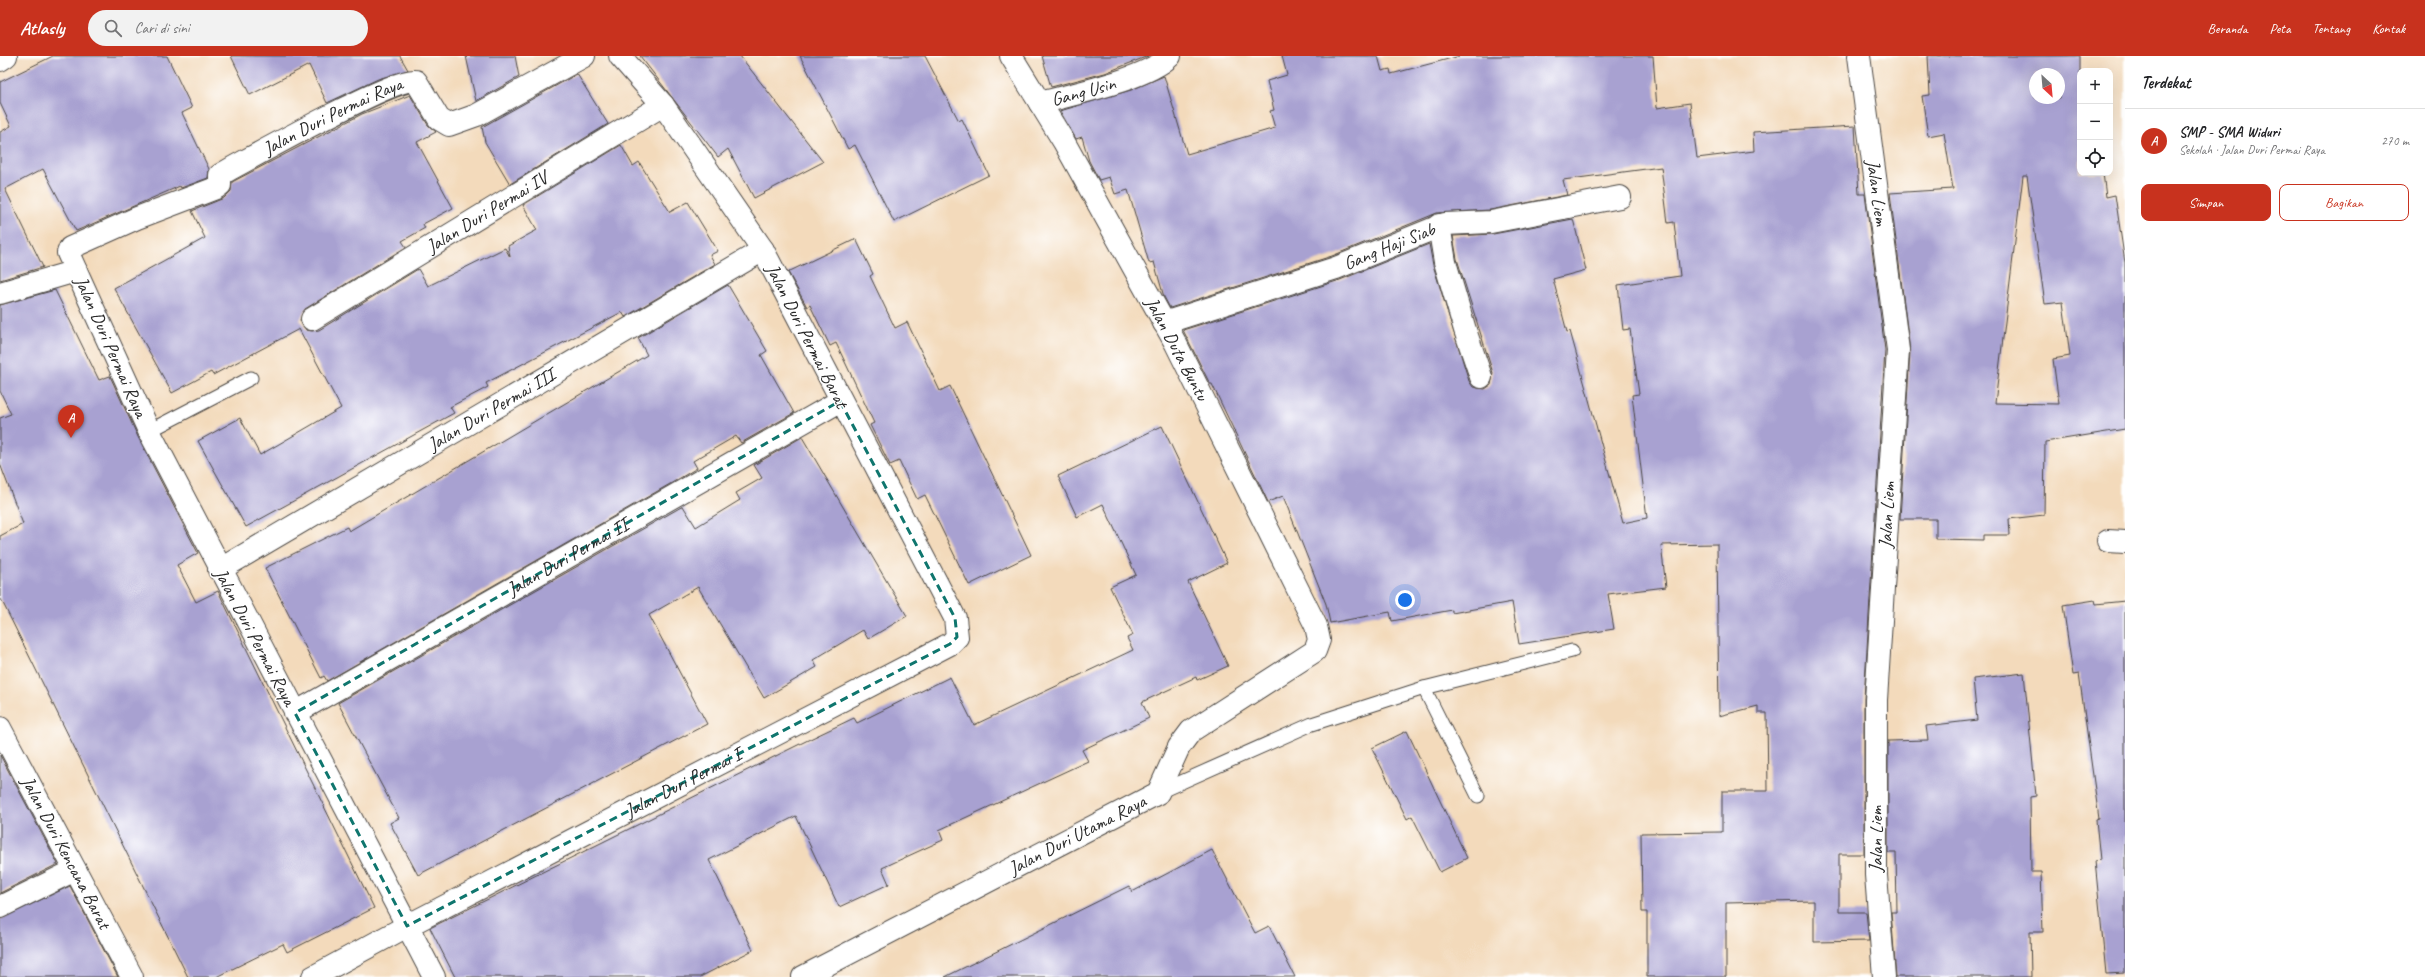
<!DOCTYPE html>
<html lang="id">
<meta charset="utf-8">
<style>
body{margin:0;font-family:Caveat,sans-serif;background:#f2f2f2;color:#202124}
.controls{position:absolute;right:12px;top:12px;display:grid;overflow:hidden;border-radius:8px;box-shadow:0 4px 16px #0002}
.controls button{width:36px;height:36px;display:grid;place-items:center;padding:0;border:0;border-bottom:1px solid #e0e0e0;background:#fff;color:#202124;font:20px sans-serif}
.compass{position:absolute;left:2029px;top:12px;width:36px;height:36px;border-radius:50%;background:#fff;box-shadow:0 4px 16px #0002;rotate:154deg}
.you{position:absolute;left:1405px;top:544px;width:14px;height:14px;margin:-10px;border:3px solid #fff;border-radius:50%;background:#1a73e8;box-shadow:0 0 0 6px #1a73e833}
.badge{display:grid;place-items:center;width:26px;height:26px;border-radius:50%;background:#c8321e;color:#fff;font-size:13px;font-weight:700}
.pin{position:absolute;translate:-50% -33px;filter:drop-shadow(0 1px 2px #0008)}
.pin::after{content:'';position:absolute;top:21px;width:14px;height:12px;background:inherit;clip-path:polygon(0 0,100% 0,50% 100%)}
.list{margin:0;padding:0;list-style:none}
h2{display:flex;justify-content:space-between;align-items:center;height:52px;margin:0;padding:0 16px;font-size:17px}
h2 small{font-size:13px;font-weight:400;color:#757577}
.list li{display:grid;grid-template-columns:26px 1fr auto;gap:12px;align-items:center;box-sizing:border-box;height:64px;padding:0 16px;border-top:1px solid #e0e0e0}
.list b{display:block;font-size:15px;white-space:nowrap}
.list p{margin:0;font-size:13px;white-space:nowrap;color:#757577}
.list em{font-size:13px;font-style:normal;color:#757577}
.actions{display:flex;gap:8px;padding:12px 16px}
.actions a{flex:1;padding:9px 0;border:1px solid #c8321e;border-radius:8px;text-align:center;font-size:14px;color:#c8321e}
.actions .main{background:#c8321e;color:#fff}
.icon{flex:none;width:22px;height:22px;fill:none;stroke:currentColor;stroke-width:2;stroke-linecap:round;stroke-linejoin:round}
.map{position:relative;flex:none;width:2125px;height:921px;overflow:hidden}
header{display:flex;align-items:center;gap:24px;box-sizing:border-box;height:56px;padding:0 20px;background:#c8321e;color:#fff}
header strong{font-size:19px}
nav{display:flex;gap:22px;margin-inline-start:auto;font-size:14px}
.search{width:280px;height:36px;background:#f2f2f2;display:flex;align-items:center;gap:10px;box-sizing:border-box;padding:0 14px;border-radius:22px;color:#757577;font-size:15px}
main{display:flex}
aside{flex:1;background:#fff}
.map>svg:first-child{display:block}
</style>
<header>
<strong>Atlasly</strong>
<div class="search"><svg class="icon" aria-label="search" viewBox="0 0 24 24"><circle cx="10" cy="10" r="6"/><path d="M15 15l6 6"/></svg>Cari di sini</div>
<nav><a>Beranda</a><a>Peta</a><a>Tentang</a><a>Kontak</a></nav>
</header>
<main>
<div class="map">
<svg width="2125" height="921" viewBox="0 0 2125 921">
<rect width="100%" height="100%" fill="#fff"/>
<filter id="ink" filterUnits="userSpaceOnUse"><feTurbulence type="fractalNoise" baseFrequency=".025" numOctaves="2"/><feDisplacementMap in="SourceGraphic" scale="8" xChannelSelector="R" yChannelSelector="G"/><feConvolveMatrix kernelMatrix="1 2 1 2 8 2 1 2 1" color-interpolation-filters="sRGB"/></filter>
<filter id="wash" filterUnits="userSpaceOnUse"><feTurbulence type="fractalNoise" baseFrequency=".012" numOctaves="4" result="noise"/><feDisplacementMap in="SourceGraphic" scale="16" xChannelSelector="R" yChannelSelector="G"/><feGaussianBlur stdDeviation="0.9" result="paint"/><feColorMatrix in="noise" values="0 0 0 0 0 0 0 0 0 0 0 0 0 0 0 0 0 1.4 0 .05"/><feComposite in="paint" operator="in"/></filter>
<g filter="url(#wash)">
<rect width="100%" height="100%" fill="#f3dabb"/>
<g id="blocks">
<g fill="#a8a1d1" fill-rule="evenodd">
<path d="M53 0H167L192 52 182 57 209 113 208 122 181 132 180 130 76 175 43 113 5 133 43 211 0 224V76L11 70 0 47V26Z"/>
<path d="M231 0H400L408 14 378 23 327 47 309 9 250 39Z"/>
<path d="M466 0H515L519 21 476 45Z"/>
<path d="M640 0H740L823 106 754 142 728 93 718 101Z"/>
<path d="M800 0H925L959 65 962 63 989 119 894 166 855 89 848 93Z"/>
<path d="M1042 0H1148L1105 17 1051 31Z"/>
<path d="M1282 0H1378L1382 15 1390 13 1391 18 1460 0H1653L1657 52 1690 47 1697 102 1754 95 1753 76 1855 70 1859 138H1865L1885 294 1864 643V798H1839V856H1866L1869 885 1814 886V845L1726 847V921H1647V856H1642L1641 777 1722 776V735H1768L1767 657H1758V650L1719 660 1717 488 1661 489 1666 531 1608 538 1614 573 1519 588 1512 546 1452 557V554L1392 565 1390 556 1330 567 1326 548 1283 440 1268 446 1212 328H1210L1183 274 1340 224 1429 188 1433 209 1469 325 1473 331 1485 333 1491 329 1493 317 1457 203 1453 180 1493 178 1573 163 1586 214 1553 223 1567 276 1570 275 1623 467 1647 462 1632 339 1639 338 1630 273 1623 274 1618 229 1680 220 1674 166 1668 167 1661 111 1563 124 1567 139 1490 154 1437 157 1332 200 1170 252 1164 241 1154 206 1149 207 1128 134 1115 138 1109 121 1099 124 1089 105 1082 81 1076 83 1060 55 1131 34 1164 20 1187 98 1275 72 1270 55 1274 54 1267 25 1287 19Z"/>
<path d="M1928 0H2080V117H2103L2106 141 2115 139 2125 207V373L2045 386 2044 459 2009 463 2010 479H1984V484L1936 483V463H1900L1910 295 1890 137 1953 133 1944 77 1928 80 1922 40 1930 39ZM2035 18H2059V42H2035ZM2023 120H2027L2045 248 2063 246 2070 300 2053 303 2059 348 1995 347Z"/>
<path d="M577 18 608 68 510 128 485 86 482 71Z"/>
<path d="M410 39 428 69 436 76 417 86 453 152 423 168 425 172 402 185 406 191 305 253 300 264 306 274 312 275 319 274 418 213 428 230 505 192 510 201 508 190 537 174 523 149 621 89 633 110 639 106 670 156 688 146 718 195 710 199 715 208 625 261 622 256 486 327 488 331 450 351 454 357 246 471 198 385 240 362 260 399 341 352 299 273 213 319 211 316 172 337 114 232 205 182 192 155 224 142 231 135 232 126 362 58Z"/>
<path d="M856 183 873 218 870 220 895 272 907 266 940 335 950 330 1031 499 969 529 925 439 917 443 899 405 890 409 870 369 874 367 836 287 830 290 810 249 807 251 788 216Z"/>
<path d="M728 229 767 295 761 299 794 357 741 387 736 380 693 405 697 412 670 428 327 625 324 620 321 622 265 512 347 471 349 475 647 299 638 282Z"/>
<path d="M55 234 99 324 110 320 138 381 198 497 177 509 196 546 218 535 374 852 287 896 283 888 216 921H188L0 541V480L23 468 0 408V362L11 358 0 335V249Z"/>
<path d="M1162 370 1227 507 1188 526 1228 610 1197 624 1196 621 1142 646 1149 662 1082 694 1088 705 939 774 943 784 882 812 889 828 839 851 796 760 709 804 753 894 700 921H455L430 872 808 684 854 662 857 667 950 621 974 669 1133 594 1127 582 1133 579 1110 531 1136 519 1103 448 1077 461 1058 420Z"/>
<path d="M802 381 907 560 868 583 863 574 813 604 817 611 764 642 698 531 649 559 707 668 418 819 390 767 399 762 338 647 683 450 696 471 740 444 736 437 762 422 754 409Z"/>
<path d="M2095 544 2096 548 2125 545V917L2106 918 2095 805 2100 804 2096 764 2099 763 2079 618 2073 619 2063 549Z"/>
<path d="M2024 617 2036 740 2030 741 2031 816H2041L2043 876H2030L2031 921H1896L1891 856H1897L1896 797H1888V685L1928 684 1926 670 1977 664 1973 623Z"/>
<path d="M1407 675 1467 802 1440 816 1412 760 1407 763 1372 692Z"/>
<path d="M0 699 58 808 0 837Z"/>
<path d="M1212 794 1255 877 1269 870 1295 921H945L1129 830 1132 836Z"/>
<path d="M70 830 118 921H0V863Z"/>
</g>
</g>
</g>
<g filter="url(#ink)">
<use href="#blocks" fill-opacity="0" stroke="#494541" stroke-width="1"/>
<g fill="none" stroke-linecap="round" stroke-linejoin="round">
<g stroke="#494541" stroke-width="15">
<g id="lane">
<path d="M149 375 251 322"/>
<path d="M1424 632 1478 740"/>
<path d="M1159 736 1312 668 1424 632 1572 595"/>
</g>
</g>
<g stroke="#494541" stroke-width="24">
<g id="street">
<path id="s1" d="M1859 0 1898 294 1876 644V819L1884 921"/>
<path d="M0 4 6 0"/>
<path id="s2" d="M1040 47C1073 38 1147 23 1170 0"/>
<path d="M1439 169 1445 206 1465 274 1481 321"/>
<path d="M0 237 76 215"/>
<path id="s3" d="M312 263 663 49"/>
<path id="s4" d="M1164 267 1336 212 1445 168 1491 166 1620 141"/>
<path d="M2108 485 2125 486"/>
<path id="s5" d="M219 514 763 194"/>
<path id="s6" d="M295 657 840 345"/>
<path id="s7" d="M0 672 132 921"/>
<path d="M0 851 75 814"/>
<path id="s8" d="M313 921 407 870 950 588 957 581 955 562 763 194 663 49 620 0"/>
<path id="s9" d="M434 921 149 375 68 197 70 192 137 162 216 132 220 129V119L232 112C258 98 397 20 416 25L439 63 449 69 477 59 584 0"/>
<path id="s10" d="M803 921 1158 737 1179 691 1191 675 1315 595 1319 584 1316 570 1176 288 1064 86 1011 0"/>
</g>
</g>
<use href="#lane" stroke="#fff" stroke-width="13"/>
<use href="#street" stroke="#fff" stroke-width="22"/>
</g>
</g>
<path fill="none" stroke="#0f766e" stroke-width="3" stroke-dasharray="8 5" stroke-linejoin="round" d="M840 345 955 562 957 581 950 588 407 870 295 657Z"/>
<g text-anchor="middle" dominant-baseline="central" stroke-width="3" stroke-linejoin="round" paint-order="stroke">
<g font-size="19" fill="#2b2b2b" stroke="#fff">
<text stroke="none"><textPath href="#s2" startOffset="45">Gang Usin</textPath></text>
<text stroke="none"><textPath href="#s9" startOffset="1117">Jalan Duri Permai Raya</textPath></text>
<text stroke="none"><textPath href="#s1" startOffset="138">Jalan Liem</textPath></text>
<text stroke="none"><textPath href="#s3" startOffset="205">Jalan Duri Permai IV</textPath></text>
<text stroke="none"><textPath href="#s4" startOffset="238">Gang Haji Siab</textPath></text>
<text transform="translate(807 280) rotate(63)">Jalan Duri Permai Barat</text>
<text transform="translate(111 291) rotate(66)">Jalan Duri Permai Raya</text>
<text transform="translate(1177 293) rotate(62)">Jalan Duta Buntu</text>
<text stroke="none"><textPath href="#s5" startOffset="316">Jalan Duri Permai III</textPath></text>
<text transform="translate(1887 459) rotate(-87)">Jalan Liem</text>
<text stroke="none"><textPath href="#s6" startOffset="314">Jalan Duri Permai II</textPath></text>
<text transform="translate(255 581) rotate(62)">Jalan Duri Permai Raya</text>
<text stroke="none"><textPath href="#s8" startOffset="418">Jalan Duri Permai I</textPath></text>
<text stroke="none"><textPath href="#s10" startOffset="309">Jalan Duri Utama Raya</textPath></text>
<text transform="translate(1876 783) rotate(-90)">Jalan Liem</text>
<text stroke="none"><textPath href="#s7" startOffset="141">Jalan Duri Kencana Barat</textPath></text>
</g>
</g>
</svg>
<div class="controls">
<button>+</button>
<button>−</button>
<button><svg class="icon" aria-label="locate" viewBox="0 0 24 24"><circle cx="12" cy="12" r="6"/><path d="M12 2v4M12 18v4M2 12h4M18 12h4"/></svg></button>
</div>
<svg class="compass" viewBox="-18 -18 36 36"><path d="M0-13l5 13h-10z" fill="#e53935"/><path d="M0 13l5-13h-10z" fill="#757577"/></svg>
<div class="you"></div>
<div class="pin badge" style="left:71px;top:382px">A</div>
</div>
<aside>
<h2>Terdekat<small></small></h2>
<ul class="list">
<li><span class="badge">A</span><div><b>SMP - SMA Widuri</b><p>Sekolah · Jalan Duri Permai Raya</p></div><em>270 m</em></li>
</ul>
<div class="actions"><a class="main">Simpan</a><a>Bagikan</a></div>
</aside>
</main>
